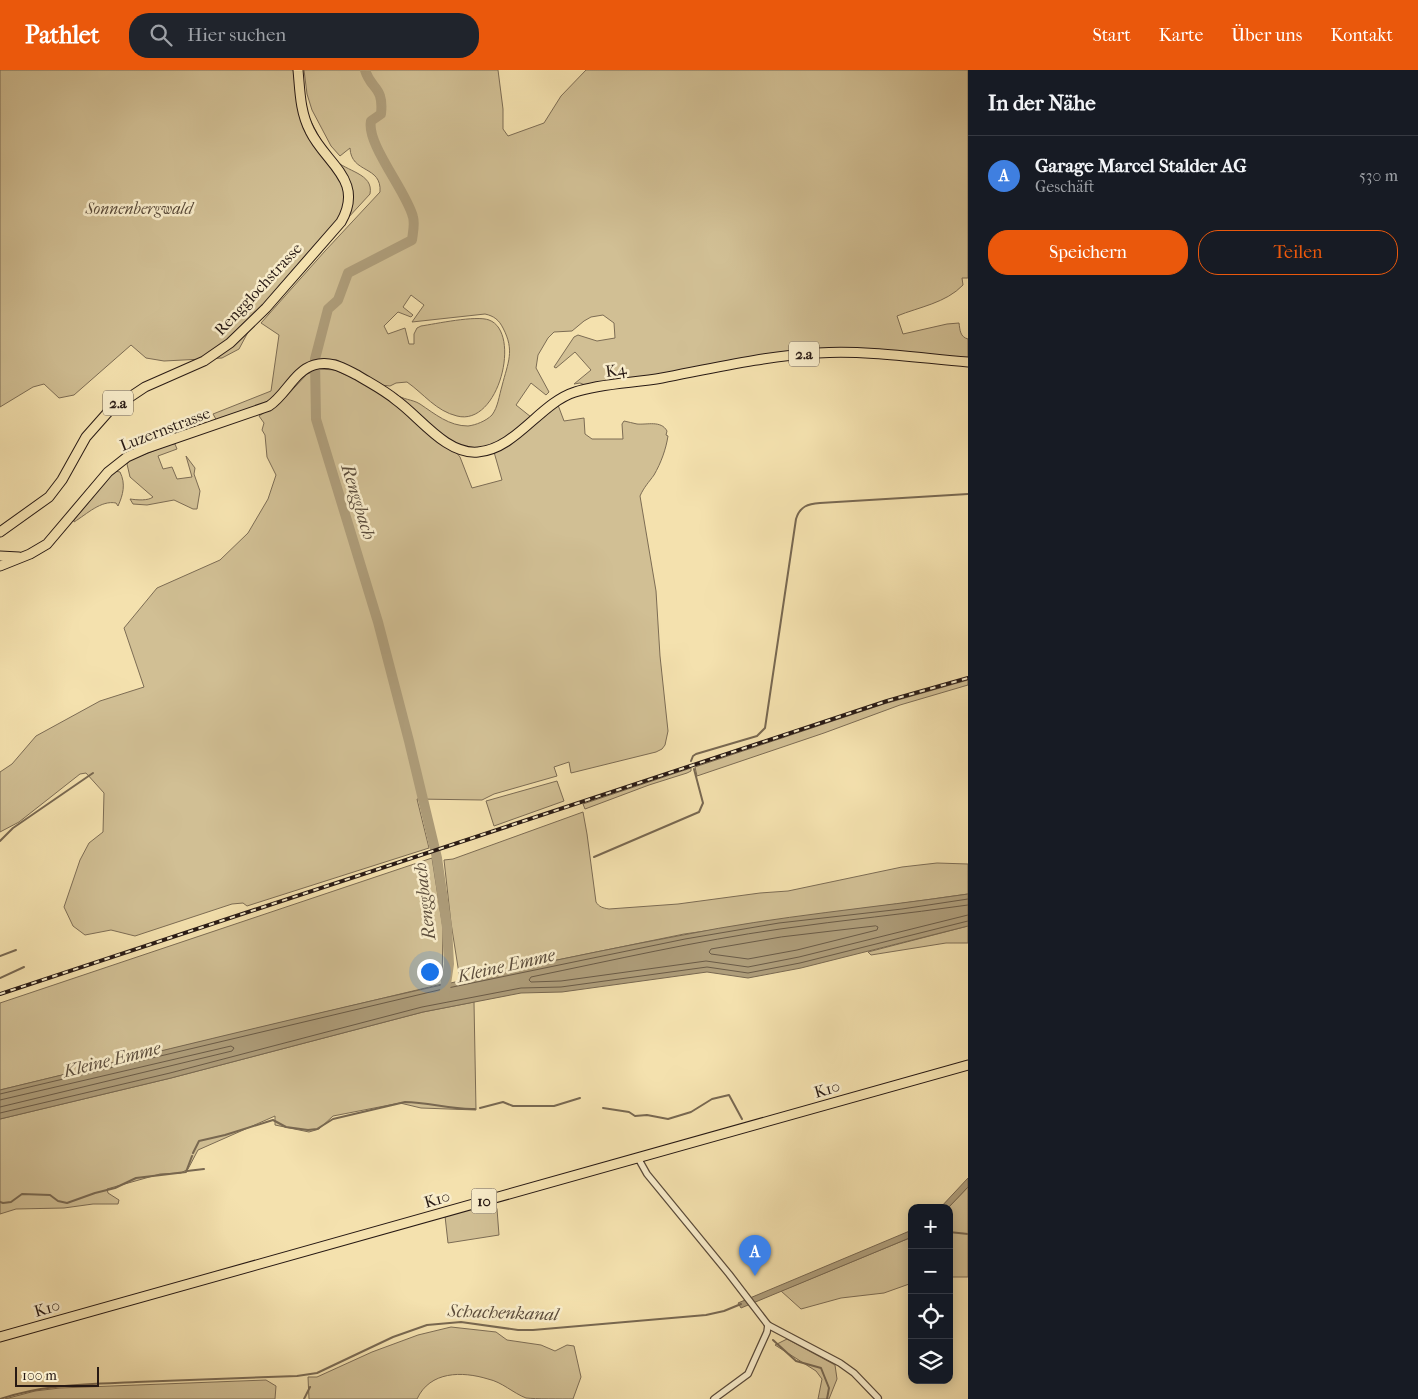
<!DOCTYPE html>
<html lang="de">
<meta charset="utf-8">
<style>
body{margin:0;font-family:"IM FELL French Canon",serif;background:#20242c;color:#f1f3f6}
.controls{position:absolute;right:15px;bottom:15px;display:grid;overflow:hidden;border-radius:10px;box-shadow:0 2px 12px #0003}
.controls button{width:45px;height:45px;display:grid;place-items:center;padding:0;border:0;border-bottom:1px solid #363941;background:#171b24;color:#f1f3f6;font:25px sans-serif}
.scale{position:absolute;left:15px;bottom:12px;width:84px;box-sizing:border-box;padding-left:5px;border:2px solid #271914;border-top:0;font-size:14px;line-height:18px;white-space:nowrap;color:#271914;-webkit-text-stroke:4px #f8ecca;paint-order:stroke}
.you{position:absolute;left:429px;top:901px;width:18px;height:18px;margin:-12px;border:4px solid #fff;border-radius:50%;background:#1a73e8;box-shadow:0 0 0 8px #1a73e833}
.badge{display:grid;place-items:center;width:32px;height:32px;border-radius:50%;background:#ea580c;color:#fff;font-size:16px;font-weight:700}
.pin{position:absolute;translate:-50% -41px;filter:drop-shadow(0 1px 2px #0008)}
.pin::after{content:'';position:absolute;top:26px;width:18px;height:15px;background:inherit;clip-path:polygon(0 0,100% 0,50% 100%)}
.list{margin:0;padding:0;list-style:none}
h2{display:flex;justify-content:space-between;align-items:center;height:65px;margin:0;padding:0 20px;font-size:21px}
h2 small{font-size:16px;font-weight:400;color:#9ea1a6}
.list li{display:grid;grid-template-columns:32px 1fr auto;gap:15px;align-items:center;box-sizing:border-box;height:80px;padding:0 20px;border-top:1px solid #363941}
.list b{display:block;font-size:19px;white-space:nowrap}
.list p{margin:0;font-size:16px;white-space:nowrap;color:#9ea1a6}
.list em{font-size:16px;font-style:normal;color:#9ea1a6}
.actions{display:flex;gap:10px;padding:15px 20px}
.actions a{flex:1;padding:11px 0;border:1px solid #ea580c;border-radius:20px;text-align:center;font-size:18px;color:#ea580c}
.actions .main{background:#ea580c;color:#fff}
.icon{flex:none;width:28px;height:28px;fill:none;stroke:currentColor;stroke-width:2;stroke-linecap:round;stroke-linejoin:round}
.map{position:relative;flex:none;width:968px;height:1329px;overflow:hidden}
header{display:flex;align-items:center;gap:30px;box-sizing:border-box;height:70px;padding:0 25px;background:#ea580c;color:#fff}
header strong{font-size:24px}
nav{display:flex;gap:28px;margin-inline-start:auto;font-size:18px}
.search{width:350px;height:45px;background:#20242c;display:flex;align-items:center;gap:12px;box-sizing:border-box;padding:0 18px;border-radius:20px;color:#9ea1a6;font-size:19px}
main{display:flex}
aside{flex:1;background:#171b24}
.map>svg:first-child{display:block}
</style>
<header>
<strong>Pathlet</strong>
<div class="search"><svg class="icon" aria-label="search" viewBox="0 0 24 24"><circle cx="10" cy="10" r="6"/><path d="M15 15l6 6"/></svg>Hier suchen</div>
<nav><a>Start</a><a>Karte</a><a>Über uns</a><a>Kontakt</a></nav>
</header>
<main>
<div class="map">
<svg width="968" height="1329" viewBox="0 0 968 1329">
<rect width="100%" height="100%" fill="#f4e1ae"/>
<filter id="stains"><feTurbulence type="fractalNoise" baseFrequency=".004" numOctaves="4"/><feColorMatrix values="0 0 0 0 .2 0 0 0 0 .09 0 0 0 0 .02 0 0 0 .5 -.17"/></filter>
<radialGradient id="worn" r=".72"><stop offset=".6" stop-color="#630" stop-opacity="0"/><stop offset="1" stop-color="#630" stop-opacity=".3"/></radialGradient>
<g fill="#d1bf94" stroke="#7c6c54">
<path d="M0 0H299C300 11 301 24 304 35 308 48 325 79 334 89 346 102 374 103 370 124L255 249 239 279 222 288 164 291 146 288 131 275 74 325 59 328 44 314 33 317 0 337Z"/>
<path d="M304 0H498L503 39V59L508 66 544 53 561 26 586 0H968V208H962L963 215C946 233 919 237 897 246L903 264 947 254 959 253C960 260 960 267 968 269V289L843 280 585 315 580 313 574 314 591 300 575 282 556 298 554 297 574 267 578 265 597 271 615 268 614 253 603 245 591 247 584 251 572 261 554 262 548 268 538 285 536 298 549 322 546 325 531 313 516 335 531 347C519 357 506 371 490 376 485 378 476 379 471 379 448 376 413 341 395 325L396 324C403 330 412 329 420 334 435 344 449 356 468 356 476 355 486 351 492 345 498 337 499 326 502 316 508 292 515 281 503 258 499 250 494 246 485 244L412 252 424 235 411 225 403 237 413 245 411 247 398 242 384 256 388 264 405 258 409 274H414V264L417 258 421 256C435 254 476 245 489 250 522 262 499 357 457 346 436 341 424 324 407 312L396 313 390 316 381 315 337 290 321 289 272 329 260 335 217 351 213 344 271 321 279 265 261 253 325 181 380 122C382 95 351 104 350 78L340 86 331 76 312 40 307 24Z"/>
<path d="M320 299 335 300 346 305H350L383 324 455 381 460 387 472 418 502 410 494 382 558 335 564 351 584 348 585 364 592 369H623L622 354 624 351C628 352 633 353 637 354 647 355 661 350 667 361L666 365 668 366C666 379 661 393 654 405 649 412 644 417 640 426L656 521 660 586 668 661 665 675 662 679 656 682 571 703 569 692 554 697 557 706 494 724 482 730 417 729 429 778 247 836 243 833 232 834 135 866 111 860 85 865 73 856 64 837 80 790 89 773 103 762 104 723 86 703 80 704 19 752 0 762V702L12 694 36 666 100 631 144 617 124 558 157 518 220 490 248 463 268 429 276 405 267 387 265 365 262 360 264 353 259 346 282 331 307 304Z"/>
<path d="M171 374H175L177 379 158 386 163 399 172 397 177 409 192 407 186 386 195 398 194 404 200 421 197 439H193L174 430 147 435 133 434 130 429C137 430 148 431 153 427L130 407 127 394 130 390Z"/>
<path d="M115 401 120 402C126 414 123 425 118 436L116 433C101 430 87 444 74 452V450L103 412Z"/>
<path d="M968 610V615L900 635 824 663 697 706 695 697 884 634Z"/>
<path d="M691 698V701L687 703 649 715 585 739 583 734Z"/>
<path d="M557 711 564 731 494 756 486 731Z"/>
<path d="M583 742 587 764 596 832C599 837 603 838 609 839L678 834 760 823 788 821 902 797 937 793 968 794V824L684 864 460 910 451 853 444 790 453 789Z"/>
<path d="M432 788 443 858 442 914 0 1020V933Z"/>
<path d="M968 856V873H946L871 885 868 882Z"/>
<path d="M474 932 476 1040 421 1038 400 1033 333 1046 319 1059 309 1062 275 1055V1046L198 1080 188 1099 181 1103 160 1104 107 1119 108 1123 119 1130 118 1134H93L64 1138 16 1139 0 1144V1049L171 1008 423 942Z"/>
<path d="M968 1117V1207H949V1138H948Z"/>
<path d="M492 1133 495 1135 497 1139 499 1165 448 1173 445 1146Z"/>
<path d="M912 1167V1213L884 1223 841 1228 801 1239 781 1221Z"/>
<path d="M451 1257 496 1262 507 1270 541 1275 555 1281 567 1275 574 1276 581 1307 573 1329C562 1329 535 1329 526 1328 513 1323 502 1312 488 1309 462 1301 430 1301 417 1329H309L308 1307H317L372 1282 418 1265Z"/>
<path d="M787 1269 835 1295 837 1309 829 1329H818L822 1309 816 1301 775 1275Z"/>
<path d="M266 1310 276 1316 275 1329H5L35 1321 60 1318Z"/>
</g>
<g fill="#ae9d7a" stroke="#786851">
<path d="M968 824V856L801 898 748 908 707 902 562 922 521 923 423 942 171 1008 0 1049V1020C227 965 454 908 683 865 777 846 873 838 968 824Z"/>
<path d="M968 1108V1117L948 1138H940Z"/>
<path d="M912 1160V1167L907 1169 741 1238 738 1233Z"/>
</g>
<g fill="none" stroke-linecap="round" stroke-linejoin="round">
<g stroke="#6a5b47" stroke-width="1">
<path d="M968 835C906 844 843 850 780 859 696 871 614 890 531 907L529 910 531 912 561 911 706 891 748 897 799 887 968 845"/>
<path d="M876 856 878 857 877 860 797 880 748 889 711 884 709 882 711 879 781 867Z"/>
<path d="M0 1024 443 919 685 869 779 853 902 839 968 829"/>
<path d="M0 1030 231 976 234 978 232 981 0 1037"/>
<path d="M0 1043 170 1003 422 937 521 918 561 917 707 897 748 903 800 893 968 851"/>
</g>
<g stroke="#786851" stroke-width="2">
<path d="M691 691 693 686 696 684 757 666 765 658 796 449C800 436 808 434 820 433L968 424"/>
<path d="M0 771 13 758 93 703"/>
<path d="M594 787 699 742 703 733 694 699"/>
<path d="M0 886 16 880"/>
<path d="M0 908 24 897"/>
<path d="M480 1038 503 1032 513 1036H554L580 1028"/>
<path d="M603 1038 629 1042 635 1046 647 1045 668 1049 691 1042 712 1029 729 1025 742 1049"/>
<path d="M193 1083 199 1071 225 1065 273 1050 286 1057 308 1060 317 1059 333 1049 405 1032C429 1032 451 1040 475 1039"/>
<path d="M187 1101 204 1099"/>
<path d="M0 1132 3 1133 11 1132 22 1124 50 1125 58 1131 67 1133 95 1123 115 1118 136 1108 186 1102 192 1086"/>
<path d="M949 1162 968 1164"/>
<path d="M773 1270 796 1291 821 1298 829 1318 827 1329"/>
<path d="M0 1329C44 1314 90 1314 136 1312 190 1310 244 1308 297 1306L317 1303 393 1267 427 1255 461 1252 518 1260H533L706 1245 724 1241 741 1234"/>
<path d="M304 1329 310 1317"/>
</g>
<path stroke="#ae9d7a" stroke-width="10" d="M365 0C371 20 384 16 381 44L371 51C366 74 407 122 413 147 415 154 413 162 412 170L348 203 338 230 328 239 315 289 316 349 378 552 409 671 437 788 447 857 449 894 444 927"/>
<g stroke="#5a4b3a" stroke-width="8">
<g id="minor">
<path d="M638 1088 647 1104 729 1204 768 1255 840 1293 854 1303 878 1328"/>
<path d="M714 1329 748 1304 767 1262 768 1255"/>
</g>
</g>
<g stroke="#271914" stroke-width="11">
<g id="primary">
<path d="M0 462 49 427 62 410 86 367 109 341 145 317 204 291 230 273 266 238 341 152C365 110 326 94 310 61 300 42 300 21 298 0"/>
<path d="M0 486 19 487"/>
<path d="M0 496 30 484 47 474 108 402 127 387 147 378 269 336C286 325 294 301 314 295 330 290 343 298 357 305 370 313 384 320 396 330 420 347 446 385 478 382 516 379 540 333 575 322 601 313 635 313 662 308 714 298 765 286 818 283 868 280 919 288 968 292"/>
<path d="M0 1267 968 995"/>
</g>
</g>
<use href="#minor" stroke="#f8ecca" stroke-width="5.5"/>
<use href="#primary" stroke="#f4e1ae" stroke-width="9"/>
<g stroke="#271914" stroke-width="4">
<path id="rail" d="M0 924 887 631 968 608"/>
</g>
<use href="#rail" stroke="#f8ecca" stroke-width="2" stroke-dasharray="5.5" stroke-linecap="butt"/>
</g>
<g text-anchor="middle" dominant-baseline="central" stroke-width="5" stroke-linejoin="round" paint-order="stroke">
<g fill="#f8ecca" stroke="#66584b" stroke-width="1">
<rect x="789" y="271.5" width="30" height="25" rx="4"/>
<rect x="103" y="320.5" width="30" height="25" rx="4"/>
<rect x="471.5" y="1118.5" width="25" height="25" rx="4"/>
</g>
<g font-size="15" font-weight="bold" fill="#271914">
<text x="804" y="284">2.a</text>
<text x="118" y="333">2.a</text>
<text x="484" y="1131">10</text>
</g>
<g font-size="16" font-style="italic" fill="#5a4b3a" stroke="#f8ecca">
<text x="139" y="138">Sonnenbergwald</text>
</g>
<g font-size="16" fill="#271914" stroke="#f8ecca">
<text transform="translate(258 219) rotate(-47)">Rengglochstrasse</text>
<text transform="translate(616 300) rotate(-8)">K4</text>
<text transform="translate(165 359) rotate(-21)">Luzernstrasse</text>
<text transform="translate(827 1019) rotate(-16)">K10</text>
<text transform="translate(437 1129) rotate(-16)">K10</text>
<text transform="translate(47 1238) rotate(-16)">K10</text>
</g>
<g font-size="18" font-style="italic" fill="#5d4e3d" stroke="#f8ecca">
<text transform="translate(358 432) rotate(73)">Renggbach</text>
<text transform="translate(425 831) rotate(-97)">Renggbach</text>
<text transform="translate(506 896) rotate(-13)">Kleine Emme</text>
<text transform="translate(112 990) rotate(-14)">Kleine Emme</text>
<text transform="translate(503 1243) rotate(2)">Schachenkanal</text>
</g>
</g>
<rect width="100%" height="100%" filter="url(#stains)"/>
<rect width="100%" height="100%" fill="url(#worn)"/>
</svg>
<div class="controls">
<button>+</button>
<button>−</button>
<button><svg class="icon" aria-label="locate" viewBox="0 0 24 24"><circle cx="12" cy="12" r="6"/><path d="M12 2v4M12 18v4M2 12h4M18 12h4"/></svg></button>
<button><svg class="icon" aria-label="layers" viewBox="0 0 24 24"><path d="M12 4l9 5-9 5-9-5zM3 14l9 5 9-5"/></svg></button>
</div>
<div class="scale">100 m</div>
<div class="you"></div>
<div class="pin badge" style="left:755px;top:1206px;background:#3f7fe0">A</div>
</div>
<aside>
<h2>In der Nähe<small></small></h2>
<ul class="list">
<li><span class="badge" style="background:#3f7fe0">A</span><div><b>Garage Marcel Stalder AG</b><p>Geschäft</p></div><em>530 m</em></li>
</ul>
<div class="actions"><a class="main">Speichern</a><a>Teilen</a></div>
</aside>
</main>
